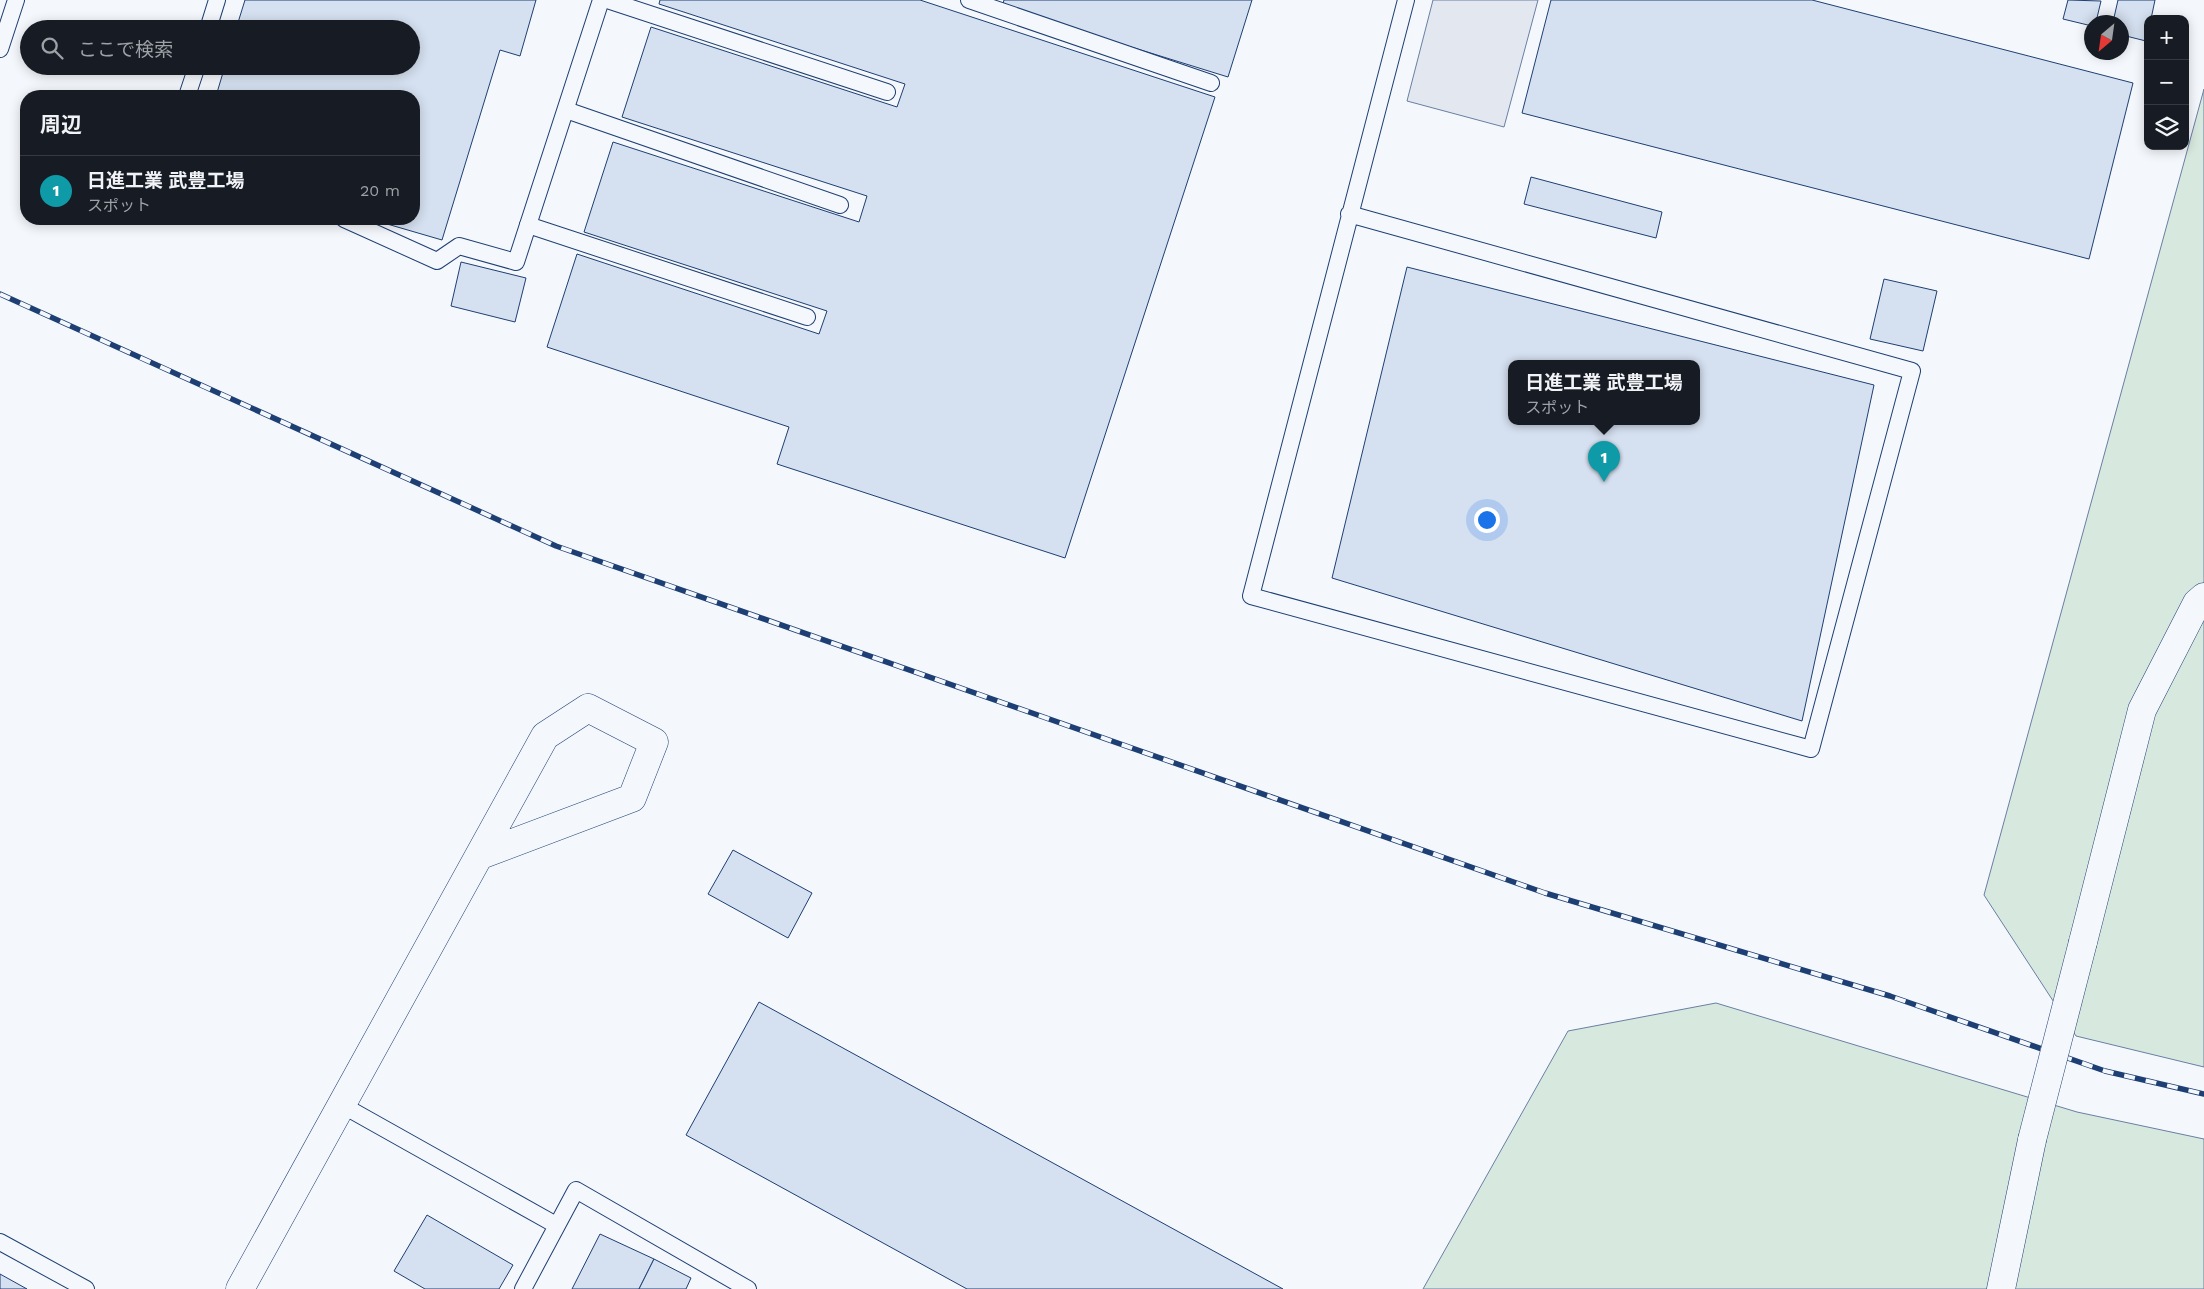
<!DOCTYPE html>
<html lang="ja">
<meta charset="utf-8">
<style>
body{margin:0;font-family:"Work Sans","Noto Sans JP",sans-serif;background:#242831;color:#f1f3f6}
.controls{position:absolute;right:15px;top:15px;display:grid;overflow:hidden;border-radius:10px;box-shadow:0 2px 12px #0003}
.controls button{width:45px;height:45px;display:grid;place-items:center;padding:0;border:0;border-bottom:1px solid #363941;background:#171b24;color:#f1f3f6;font:25px sans-serif}
.compass{position:absolute;left:2084px;top:15px;width:45px;height:45px;border-radius:50%;background:#171b24;box-shadow:0 2px 12px #0003;rotate:209deg}
.you{position:absolute;left:1486px;top:519px;width:18px;height:18px;margin:-12px;border:4px solid #fff;border-radius:50%;background:#1a73e8;box-shadow:0 0 0 8px #1a73e833}
.badge{display:grid;place-items:center;width:32px;height:32px;border-radius:50%;background:#8c9099;color:#fff;font-size:16px;font-weight:700}
.pin{position:absolute;translate:-50% -41px;filter:drop-shadow(0 1px 2px #0008)}
.pin::after{content:'';position:absolute;top:26px;width:18px;height:15px;background:inherit;clip-path:polygon(0 0,100% 0,50% 100%)}
.popup{position:absolute;left:1508px;top:360px;width:192px;height:65px;box-sizing:border-box;display:grid;place-content:center;border-radius:10px;background:#171b24;filter:drop-shadow(0 1px 4px #0005);font-size:16px;white-space:nowrap;color:#9ea1a6}
.popup b{font-size:19px;color:#f1f3f6}
.popup::after{content:'';position:absolute;left:50%;top:100%;margin-left:-10px;border:10px solid transparent;border-top-color:#171b24}
.list{margin:0;padding:0;list-style:none}
h2{display:flex;justify-content:space-between;align-items:center;height:65px;margin:0;padding:0 20px;font-size:21px}
h2 small{font-size:16px;font-weight:400;color:#9ea1a6}
.list li{display:grid;grid-template-columns:32px 1fr auto;gap:15px;align-items:center;box-sizing:border-box;height:70px;padding:0 20px;border-top:1px solid #363941}
.list b{display:block;font-size:19px;white-space:nowrap}
.list p{margin:0;font-size:16px;white-space:nowrap;color:#9ea1a6}
.list em{font-size:16px;font-style:normal;color:#9ea1a6}
.icon{flex:none;width:28px;height:28px;fill:none;stroke:currentColor;stroke-width:2;stroke-linecap:round;stroke-linejoin:round}
.map{position:relative;flex:none;width:2204px;height:1289px;overflow:hidden}
.search{position:absolute;background:#171b24;box-shadow:0 2px 12px #0003;left:20px;top:20px;width:400px;height:55px;display:flex;align-items:center;gap:12px;box-sizing:border-box;padding:0 18px;border-radius:28px;color:#9ea1a6;font-size:19px}
.panel{position:absolute;background:#171b24;box-shadow:0 2px 12px #0003;left:20px;top:90px;width:400px;height:135px;border-radius:20px}
.map>svg:first-child{display:block}
</style>
<div class="map">
<svg width="2204" height="1289" viewBox="0 0 2204 1289">
<rect width="100%" height="100%" fill="#f4f7fb"/>
<g fill="#d7e8df" stroke="#687fa3">
<path d="M2204 89V1067L2076 1036 1984 895Z"/>
<path d="M1716 1003 2077 1112 2204 1139V1289H1423L1568 1031Z"/>
</g>
<path fill="#e3e8f0" stroke="#687fa3" d="M1433 0H1538L1504 127 1407 101Z"/>
<g fill="#d5e0f0" stroke="#1d3f73" fill-rule="evenodd">
<path d="M245 0H536L520 56 500 50 442 240 370 219H414V96H216L225 66H411V29H236Z"/>
<path d="M660 0H920L1215 97 1065 558 777 464 789 427 547 347 577 254 819 334 827 311 584 232 613 142 859 222 867 196 622 117 651 27 897 107 905 84 659 4Z"/>
<path d="M1004 0H1252L1228 77 1002 7Z"/>
<path d="M1551 0H1812L2133 83 2089 259 1522 113Z"/>
<path d="M2068 0 2101 1 2096 22H2092V26L2063 19Z"/>
<path d="M2118 0H2155L2151 19H2148L2146 41 2122 35V22H2113Z"/>
<path d="M1531 177 1662 212 1656 238 1524 204Z"/>
<path d="M461 262 526 278 515 322 451 306Z"/>
<path d="M1407 267 1874 385 1802 721 1332 578ZM1512 363H1696V421H1512Z"/>
<path d="M1884 279 1937 291 1923 351 1870 339Z"/>
<path d="M733 850 812 893 788 938 708 894Z"/>
<path d="M759 1002 1283 1289H967L686 1135Z"/>
<path d="M427 1215 513 1265 499 1289H425L394 1271Z"/>
<path d="M600 1234 654 1259 639 1289H572Z"/>
<path d="M654 1259 691 1278 686 1289H639Z"/>
<path d="M0 1274 27 1289H0Z"/>
</g>
<g fill="none" stroke-linecap="round" stroke-linejoin="round">
<g stroke="#1d3f73" stroke-width="18">
<g id="lane">
<path d="M607 0 887 92"/>
<path d="M969 0 1211 83"/>
<path d="M208 29 217 0"/>
<path d="M0 49 16 0"/>
<path d="M187 96 197 66"/>
<path d="M566 110 840 205"/>
<path d="M1349 214 1912 371 1811 749 1251 596 1406 0"/>
<path d="M344 219 437 261 459 246 516 262 601 0"/>
<path d="M528 225 807 317"/>
<path d="M342 1105 556 1225"/>
<path d="M0 1242 86 1289"/>
<path d="M523 1289 576 1190 748 1289"/>
</g>
</g>
<g stroke="#1d3f73" stroke-width="29">
<g id="street">
<path d="M2083 942 2142 710 2197 603 2204 597"/>
<path d="M240 1289 545 736 588 708 654 742 632 798 481 855"/>
<path d="M2001 1289 2032 1140"/>
</g>
</g>
<use href="#lane" stroke="#f4f7fb" stroke-width="16"/>
<use href="#street" stroke="#f4f7fb" stroke-width="28"/>
<g stroke="#1d3f73" stroke-width="5.5">
<path id="rail" d="M0 294 556 546 1545 893 1890 996 2105 1071 2204 1094"/>
</g>
<use href="#rail" stroke="#f4f7fb" stroke-width="4" stroke-dasharray="11" stroke-linecap="butt"/>
<g stroke="#1d3f73" stroke-width="29" stroke-linecap="butt">
<path id="street-bridge" d="M2032 1140 2083 942"/>
</g>
<use href="#street-bridge" stroke="#f4f7fb" stroke-width="28"/>
</g>
</svg>
<div class="controls">
<button>+</button>
<button>−</button>
<button><svg class="icon" aria-label="layers" viewBox="0 0 24 24"><path d="M12 4l9 5-9 5-9-5zM3 14l9 5 9-5"/></svg></button>
</div>
<svg class="compass" viewBox="-18 -18 36 36"><path d="M0-13l5 13h-10z" fill="#e53935"/><path d="M0 13l5-13h-10z" fill="#9ea1a6"/></svg>
<div class="you"></div>
<div class="pin badge" style="left:1604px;top:482px;background:#0f9aa8">1</div>
<div class="popup"><b>日進工業 武豊工場</b>スポット</div>
<div class="search"><svg class="icon" aria-label="search" viewBox="0 0 24 24"><circle cx="10" cy="10" r="6"/><path d="M15 15l6 6"/></svg>ここで検索</div>
<section class="panel">
<h2>周辺<small></small></h2>
<ul class="list">
<li><span class="badge" style="background:#0f9aa8">1</span><div><b>日進工業 武豊工場</b><p>スポット</p></div><em>20 m</em></li>
</ul>
</section>
</div>
